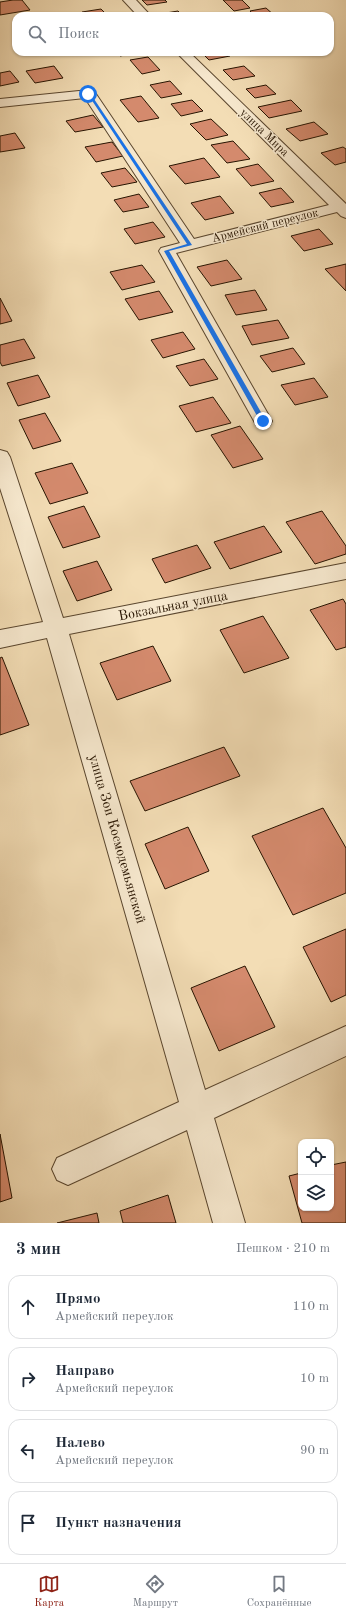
<!DOCTYPE html>
<html lang="ru">
<meta charset="utf-8">
<style>
body{margin:0;font-family:"Old Standard TT",serif;background:#f2f2f3;color:#1f2937}
.controls{position:absolute;right:12px;bottom:12px;display:grid;overflow:hidden;border-radius:8px;box-shadow:0 1px 3px #0004}
.controls button{width:36px;height:36px;display:grid;place-items:center;padding:0;border:0;border-bottom:1px solid #e0e1e3;background:#fff;color:#1f2937;font:20px sans-serif}
.stop{position:absolute;width:12px;height:12px;margin:-9px;border:3px solid #1a73e8;border-radius:50%;background:#fff}
.stop.end{background:#1a73e8;border-color:#fff;box-shadow:0 1px 4px #0008}
.list{margin:0;padding:0;list-style:none}
h2{display:flex;justify-content:space-between;align-items:center;height:52px;margin:0;padding:0 16px;font-size:17px}
h2 small{font-size:13px;font-weight:400;color:#747a83}
.list li{display:grid;grid-template-columns:26px 1fr auto;gap:12px;align-items:center;box-sizing:border-box;height:64px;margin:0 8px 8px;padding:0 8px;border:1px solid #e0e1e3;border-radius:12px}
.list b{display:block;font-size:15px;white-space:nowrap}
.list p{margin:0;font-size:13px;white-space:nowrap;color:#747a83}
.list em{font-size:13px;font-style:normal;color:#747a83}
.icon{flex:none;width:22px;height:22px;fill:none;stroke:currentColor;stroke-width:2;stroke-linecap:round;stroke-linejoin:round}
.map{position:relative;flex:none;width:346px;height:1223px;overflow:hidden}
.search{position:absolute;background:#fff;box-shadow:0 1px 3px #0004;left:12px;right:12px;top:12px;height:44px;display:flex;align-items:center;gap:10px;box-sizing:border-box;padding:0 14px;border-radius:12px;color:#747a83;font-size:15px}
.sheet{height:340px;background:#fff}
nav{display:flex;justify-content:space-around;align-items:center;box-sizing:border-box;height:56px;border-top:1px solid #e0e1e3;background:#fff;font-size:11px;color:#747a83}
nav a{display:grid;justify-items:center;gap:2px}
nav .on{color:#8f2418}
.map>svg:first-child{display:block}
</style>
<div class="map">
<svg width="346" height="1223" viewBox="0 0 346 1223">
<rect width="100%" height="100%" fill="#f3ddb5"/>
<filter id="stains"><feTurbulence type="fractalNoise" baseFrequency=".005" numOctaves="4"/><feColorMatrix values="0 0 0 0 .2 0 0 0 0 .09 0 0 0 0 .02 0 0 0 .5 -.17"/></filter>
<radialGradient id="worn" r=".72"><stop offset=".6" stop-color="#630" stop-opacity="0"/><stop offset="1" stop-color="#630" stop-opacity=".3"/></radialGradient>
<g fill="#d48a6d" stroke="#271401">
<path d="M13 0H22L30 10 0 15V2Z"/>
<path d="M142 0H165L167 2 147 5Z"/>
<path d="M223 0H242L250 8 234 11Z"/>
<path d="M266 8 275 16H255L250 11Z"/>
<path d="M101 9 108 16H85L82 12Z"/>
<path d="M178 11 183 16H162L160 14Z"/>
<path d="M116 52H141L120 56Z"/>
<path d="M201 52H226L230 56 209 60Z"/>
<path d="M148 57 160 70 142 74 130 60Z"/>
<path d="M54 66 63 78 35 83 26 71Z"/>
<path d="M244 66 255 76 233 80 223 70Z"/>
<path d="M10 71 19 82 0 86V73Z"/>
<path d="M170 81 182 94 161 98 150 85Z"/>
<path d="M266 85 276 94 255 98 246 89Z"/>
<path d="M141 96 159 118 138 122 120 100Z"/>
<path d="M192 100 203 111 181 116 171 104Z"/>
<path d="M291 100 302 111 269 118 258 107Z"/>
<path d="M93 115 103 127 75 132 66 121Z"/>
<path d="M211 119 228 135 206 140 190 124Z"/>
<path d="M314 122 328 134 300 141 286 129Z"/>
<path d="M15 133 25 148 0 152V136Z"/>
<path d="M233 141 250 159 227 163 211 145Z"/>
<path d="M112 142 123 156 96 162 85 147Z"/>
<path d="M343 147 346 149V162L335 165 321 153Z"/>
<path d="M204 158 220 177 185 184 169 166Z"/>
<path d="M258 164 274 181 251 186 236 169Z"/>
<path d="M125 168 137 182 112 187 101 173Z"/>
<path d="M281 188 294 202 271 207 259 193Z"/>
<path d="M139 194 149 207 123 212 114 200Z"/>
<path d="M220 196 234 213 205 220 191 203Z"/>
<path d="M153 222 165 237 135 244 124 229Z"/>
<path d="M319 229 333 244 304 251 291 236Z"/>
<path d="M227 260 242 279 211 286 197 267Z"/>
<path d="M346 264V291L325 269Z"/>
<path d="M142 265 155 282 122 290 110 272Z"/>
<path d="M255 290 267 310 236 315 225 295Z"/>
<path d="M159 291 173 312 139 320 125 299Z"/>
<path d="M0 298 12 321 0 324Z"/>
<path d="M278 320 289 338 252 345 242 326Z"/>
<path d="M183 332 195 349 163 358 151 340Z"/>
<path d="M24 339 35 358 2 366 0 362V345Z"/>
<path d="M293 348 305 364 272 372 260 356Z"/>
<path d="M204 359 218 379 190 386 176 366Z"/>
<path d="M38 375 50 397 18 406 7 383Z"/>
<path d="M314 378 328 397 295 405 281 385Z"/>
<path d="M213 397 231 423 196 432 179 406Z"/>
<path d="M45 413 61 441 33 449 19 420Z"/>
<path d="M240 426 263 459 233 468 211 435Z"/>
<path d="M72 463 88 493 50 504 35 473Z"/>
<path d="M84 506 100 537 63 548 48 517Z"/>
<path d="M322 511 346 546V554L315 564 286 522Z"/>
<path d="M264 526 282 552 230 569 214 542Z"/>
<path d="M197 545 211 568 165 583 152 559Z"/>
<path d="M97 561 112 590 77 601 63 571Z"/>
<path d="M343 599 346 604V647L336 650 310 610Z"/>
<path d="M263 616 289 658 244 673 220 630Z"/>
<path d="M153 646 171 681 117 700 100 663Z"/>
<path d="M2 657 29 725 0 735V658Z"/>
<path d="M224 747 240 776 145 811 130 781Z"/>
<path d="M323 808 346 848V893L293 915 252 836Z"/>
<path d="M188 827 209 871 165 889 145 844Z"/>
<path d="M346 929V995L331 1002 303 947Z"/>
<path d="M245 966 275 1027 219 1051 191 988Z"/>
<path d="M0 1134 12 1198 0 1202Z"/>
<path d="M346 1162V1223H302L289 1176 301 1173V1208H331V1165Z"/>
<path d="M168 1195 176 1223H123L120 1211Z"/>
<path d="M97 1213 99 1223H57Z"/>
</g>
<g fill="none" stroke-linecap="round" stroke-linejoin="round">
<g stroke="#5a462e" stroke-width="2">
<g id="minor">
<path d="M123 0H136L151 16H138Z"/>
<path d="M176 52H189L346 204V218L341 216 337 212 176 253 272 421 270 425 263 427 256 425 254 421 159 251 161 248 180 243 85 98 0 107V99L89 90 94 91 194 239 329 205Z"/>
<path d="M0 450 7 452 10 457 63 618 346 563V579L69 634 205 1090 346 1026V1056L214 1118 245 1223H213L187 1130 68 1185 57 1180 52 1169 57 1158 179 1102 47 638 0 648V630L43 622 0 488Z"/>
</g>
</g>
<use href="#minor" fill="#f7e9cf" fill-rule="evenodd"/>
</g>
<path fill="#1a73e8" d="M87 93H90L192 245 169 251 266 421 265 422 260 421 164 251 187 244Z"/>
<g text-anchor="middle" dominant-baseline="central" stroke-width="3" stroke-linejoin="round" paint-order="stroke">
<g font-size="12" fill="#271401" stroke="#f7e9cf">
<text transform="translate(264 133) rotate(44)">улица Мира</text>
<text transform="translate(265 226) rotate(-14)">Армейский переулок</text>
</g>
<g font-size="14" fill="#271401" stroke="#f7e9cf">
<text transform="translate(173 606) rotate(-11)">Вокзальная улица</text>
<text transform="translate(117 839) rotate(74)">улица Зои Космодемьянской</text>
</g>
</g>
<rect width="100%" height="100%" filter="url(#stains)"/>
<rect width="100%" height="100%" fill="url(#worn)"/>
</svg>
<div class="controls">
<button><svg class="icon" aria-label="locate" viewBox="0 0 24 24"><circle cx="12" cy="12" r="6"/><path d="M12 2v4M12 18v4M2 12h4M18 12h4"/></svg></button>
<button><svg class="icon" aria-label="layers" viewBox="0 0 24 24"><path d="M12 4l9 5-9 5-9-5zM3 14l9 5 9-5"/></svg></button>
</div>
<div class="stop" style="left:88px;top:94px"></div>
<div class="stop end" style="left:263px;top:421px"></div>
<div class="search"><svg class="icon" aria-label="search" viewBox="0 0 24 24"><circle cx="10" cy="10" r="6"/><path d="M15 15l6 6"/></svg>Поиск</div>
</div>
<section class="sheet">
<h2>3 мин<small>Пешком · 210 m</small></h2>
<ul class="list">
<li><svg class="icon" aria-label="ahead" viewBox="0 0 24 24"><path d="M12 20V5M6 11l6-6 6 6"/></svg><div><b>Прямо</b><p>Армейский переулок</p></div><em>110 m</em></li>
<li><svg class="icon" aria-label="right" viewBox="0 0 24 24"><path d="M7 20v-9h11M14 6l5 5-5 5"/></svg><div><b>Направо</b><p>Армейский переулок</p></div><em>10 m</em></li>
<li><svg class="icon" aria-label="left" viewBox="0 0 24 24"><path d="M17 20v-9H6M10 6l-5 5 5 5"/></svg><div><b>Налево</b><p>Армейский переулок</p></div><em>90 m</em></li>
<li><svg class="icon" aria-label="arrive" viewBox="0 0 24 24"><path d="M6 21V4h12l-3 4 3 4H6"/></svg><div><b>Пункт назначения</b></div></li>
</ul>
</section>
<nav>
<a class="on"><svg class="icon" aria-label="map" viewBox="0 0 24 24"><path d="M3 6l6-2 6 2 6-2v14l-6 2-6-2-6 2zM9 4v14M15 6v14"/></svg>Карта</a>
<a><svg class="icon" aria-label="directions" viewBox="0 0 24 24"><path d="M12 3l9 9-9 9-9-9zM9 14v-3h6M13 9l2 2-2 2"/></svg>Маршрут</a>
<a><svg class="icon" aria-label="saved" viewBox="0 0 24 24"><path d="M7 4h10v16l-5-4-5 4z"/></svg>Сохранённые</a>
</nav>
